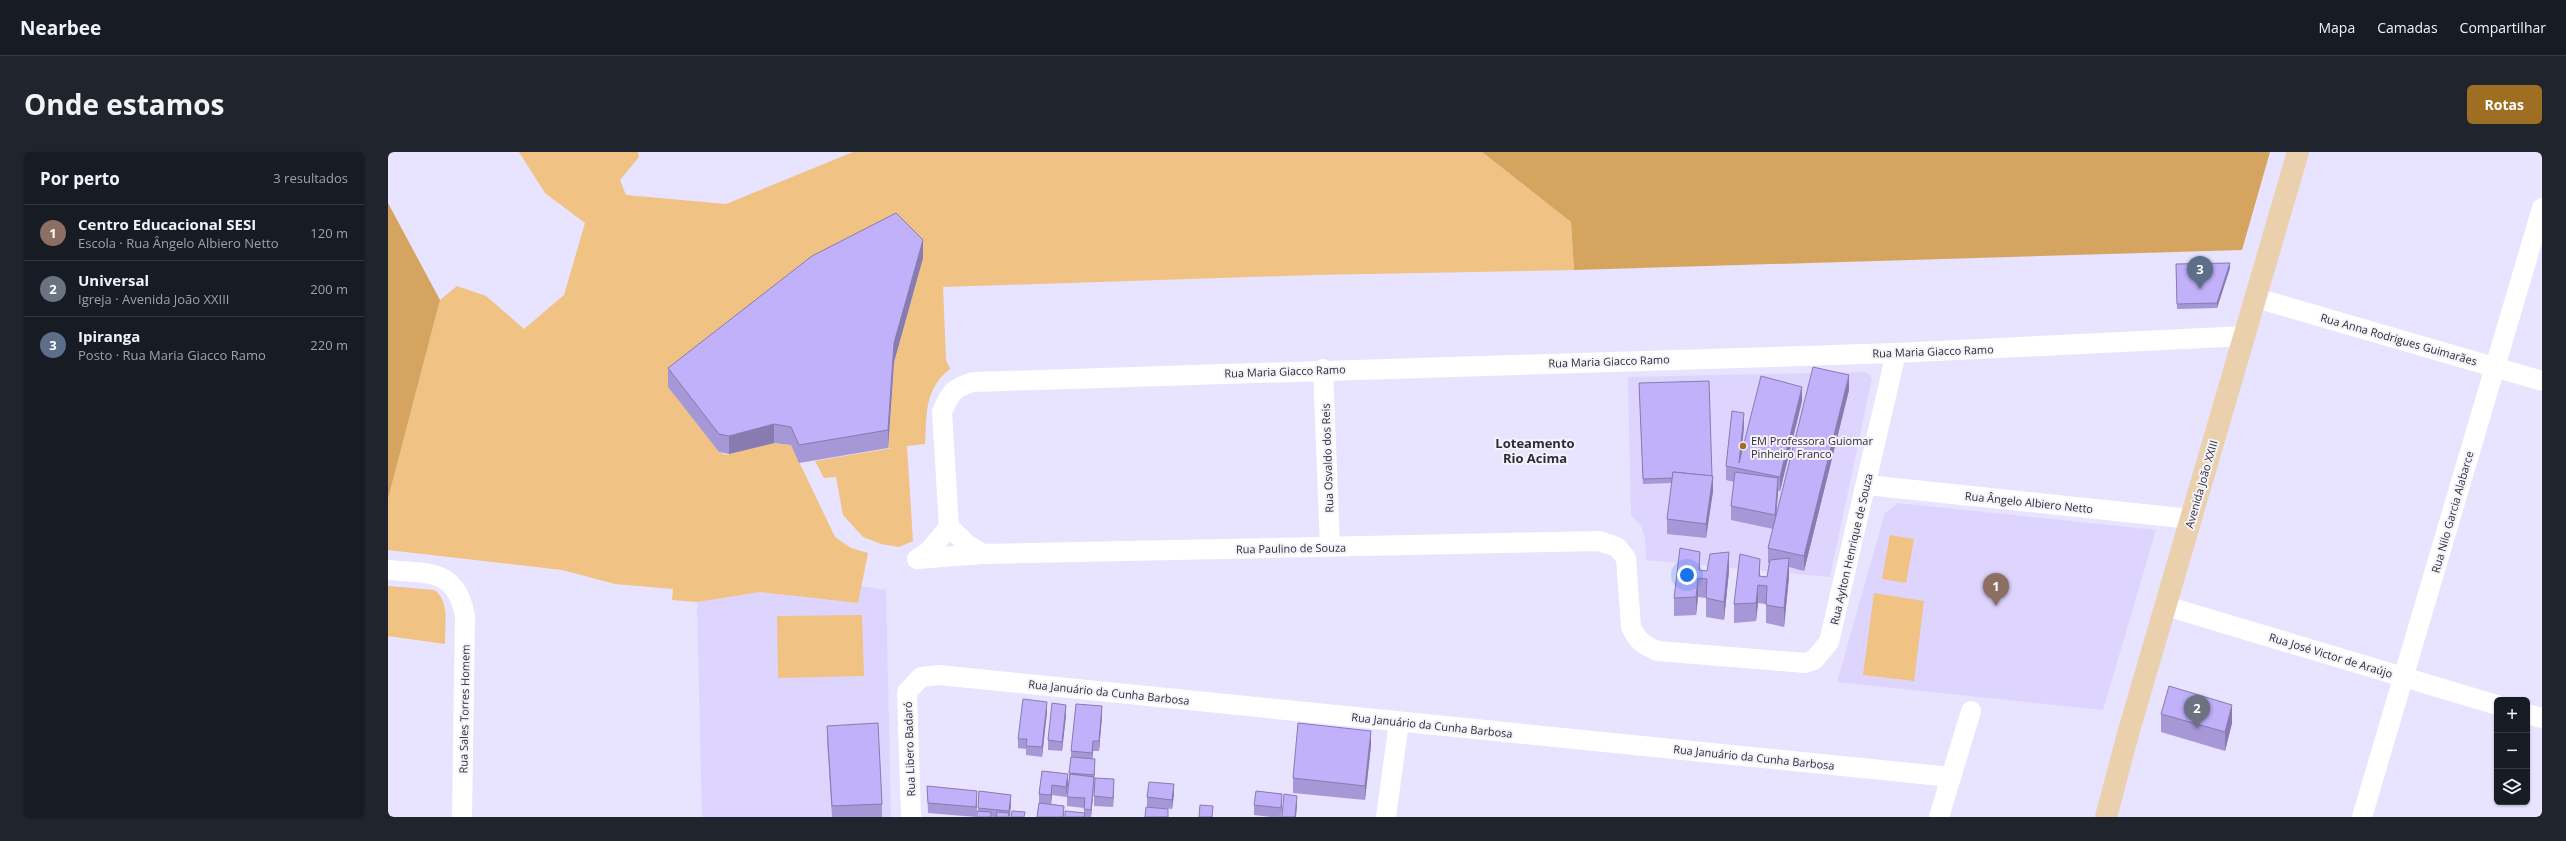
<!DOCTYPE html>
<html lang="pt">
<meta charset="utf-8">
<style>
body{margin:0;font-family:"Open Sans",sans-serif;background:#20242c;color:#f1f3f6}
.controls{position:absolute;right:12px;bottom:12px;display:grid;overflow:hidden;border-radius:6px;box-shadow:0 1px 3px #0004}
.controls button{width:36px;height:36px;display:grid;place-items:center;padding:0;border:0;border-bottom:1px solid #363941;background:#171b24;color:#f1f3f6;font:20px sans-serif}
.you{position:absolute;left:1299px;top:423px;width:14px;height:14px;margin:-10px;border:3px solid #fff;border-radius:50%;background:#1a73e8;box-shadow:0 0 0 6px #1a73e833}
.badge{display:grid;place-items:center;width:26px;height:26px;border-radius:50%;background:#9e6f22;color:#fff;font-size:13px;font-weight:700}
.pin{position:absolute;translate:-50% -33px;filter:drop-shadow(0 1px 2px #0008)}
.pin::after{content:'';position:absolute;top:21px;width:14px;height:12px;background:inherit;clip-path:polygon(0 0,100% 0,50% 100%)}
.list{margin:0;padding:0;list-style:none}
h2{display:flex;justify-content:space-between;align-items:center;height:52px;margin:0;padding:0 16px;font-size:17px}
h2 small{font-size:13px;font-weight:400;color:#9ea1a6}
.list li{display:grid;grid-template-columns:26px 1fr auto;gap:12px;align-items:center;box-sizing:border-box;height:56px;padding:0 16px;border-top:1px solid #363941}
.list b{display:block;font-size:15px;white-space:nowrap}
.list p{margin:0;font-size:13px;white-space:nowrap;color:#9ea1a6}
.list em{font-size:13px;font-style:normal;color:#9ea1a6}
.icon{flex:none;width:22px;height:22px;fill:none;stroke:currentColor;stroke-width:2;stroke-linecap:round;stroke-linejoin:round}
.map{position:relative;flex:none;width:2154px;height:665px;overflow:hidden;border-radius:6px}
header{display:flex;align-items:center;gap:24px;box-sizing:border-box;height:56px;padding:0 20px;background:#171b24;border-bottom:1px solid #363941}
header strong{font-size:19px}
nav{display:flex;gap:22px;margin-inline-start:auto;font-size:14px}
.intro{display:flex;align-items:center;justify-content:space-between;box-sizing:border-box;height:96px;padding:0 24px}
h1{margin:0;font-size:28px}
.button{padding:10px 18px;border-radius:6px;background:#9e6f22;color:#fff;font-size:14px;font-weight:700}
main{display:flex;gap:24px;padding:0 24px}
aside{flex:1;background:#171b24;border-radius:6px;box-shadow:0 1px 3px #0004}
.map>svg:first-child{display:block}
</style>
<header>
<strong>Nearbee</strong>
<nav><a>Mapa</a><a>Camadas</a><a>Compartilhar</a></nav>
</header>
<div class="intro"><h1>Onde estamos</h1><a class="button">Rotas</a></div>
<main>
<aside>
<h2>Por perto<small>3 resultados</small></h2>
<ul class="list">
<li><span class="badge" style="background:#8d6e63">1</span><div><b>Centro Educacional SESI</b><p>Escola · Rua Ângelo Albiero Netto</p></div><em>120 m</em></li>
<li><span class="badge" style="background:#6b7280">2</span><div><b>Universal</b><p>Igreja · Avenida João XXIII</p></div><em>200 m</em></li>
<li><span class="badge" style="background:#5c6f8a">3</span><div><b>Ipiranga</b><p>Posto · Rua Maria Giacco Ramo</p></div><em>220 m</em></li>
</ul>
</aside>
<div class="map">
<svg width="2154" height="665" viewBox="0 0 2154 665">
<rect width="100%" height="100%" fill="#e8e3fe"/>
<g fill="#ddd5fe">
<path d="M1478 220 1484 226 1442 425 1258 408 1257 385 1253 374 1243 363 1240 225Z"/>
<path d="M1510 351 1768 378 1715 558 1449 530 1497 361Z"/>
<path d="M472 434 498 438 503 665H314L309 450 372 440 470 451Z"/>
</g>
<g fill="#f0c283">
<path d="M131 0H250L251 5 232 28 238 43 338 52 465 0H1094L1183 70 1186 118 926 123 555 135 558 208 562 217C536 237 539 262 537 292L519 294 525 389 511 395 493 392 475 385 455 363 448 325 436 326 427 309 504 296H500L506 210 535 106 280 235 331 300 338 303 386 291 403 293 447 385 463 396 480 401 470 451 372 440 309 450 284 448 285 437 227 432 174 418 0 398V347L52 148 69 134 98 144 136 177 176 143 197 71 157 41Z"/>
<path d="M1502 383 1526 387 1518 431 1494 427Z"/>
<path d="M0 434 46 438C62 448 57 474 57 492L0 484Z"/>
<path d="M1486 441 1536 449 1526 529 1475 523Z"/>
<path d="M474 463 476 524 390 526 389 464Z"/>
</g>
<g fill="#d5a55f">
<path d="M1094 0H1882L1854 98 1186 118 1183 70Z"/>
<path d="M0 51 52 148 0 347Z"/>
</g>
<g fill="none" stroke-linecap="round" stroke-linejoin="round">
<g stroke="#fff" stroke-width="20">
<path d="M1868 146 2154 229"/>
<path d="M935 217 942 395"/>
<path d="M1479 333 1803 367"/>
<path d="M595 402 581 394 561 375 554 260C562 241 565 236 585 230L1508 201 1857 184"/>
<path d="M529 407 595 402 1211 389 1229 395 1238 406 1243 475C1249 488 1256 494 1270 499L1417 511 1426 508 1441 490 1508 201"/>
<path d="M529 407 541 399 561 375"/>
<path d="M0 418C41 422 68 416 77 464L74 665"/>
<path d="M1778 454 2109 553"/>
<path d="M2139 562 2154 566"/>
<path d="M523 665 519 540 533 525 551 523 1563 625"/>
<path d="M998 665 1011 570"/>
<path d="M1551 665 1583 559"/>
<path d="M1974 665 2154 56"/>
</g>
<path stroke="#ead0ac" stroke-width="22" d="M1718 665 1740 582 1910 0"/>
</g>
<g fill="#a697d7">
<path d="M535 106 506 210 500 296 411 311 403 293 386 291 341 302 331 300 280 235V216Z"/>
<path d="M1788 112 1842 116 1829 156 1789 157Z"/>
<path d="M1251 231 1325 339 1318 386 1279 382V367L1284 331 1255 332Z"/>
<path d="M1461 238 1416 419 1401 415V425L1396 475 1378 471V452L1370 451 1368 469 1346 471V452L1372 424 1379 425 1381 411H1380V396L1385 377 1343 368V354L1346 330 1338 328V314L1356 275 1353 300 1414 249 1392 339H1390L1388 365Z"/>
<path d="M1312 418 1319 419H1341L1336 468 1318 465V446L1310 445 1308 463 1286 464V446Z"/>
<path d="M659 560 654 605 638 603V597L630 596V587Z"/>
<path d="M1773 562 1844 571 1837 599 1773 580Z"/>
<path d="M678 563 674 599 660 598V588Z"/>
<path d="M714 564 711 599H705L704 607 707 617 703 665H677L696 661V656L679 654V645L683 605V599Z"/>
<path d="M439 574 494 652V665H444L439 588Z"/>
<path d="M983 593 977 648 905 641V626Z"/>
<path d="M654 619 680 632 678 645 664 643 663 652 676 654V665H649L651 651V642Z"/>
<path d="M539 634 589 649 588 665 540 661Z"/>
<path d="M726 637 725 655 706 654V644Z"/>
<path d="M591 639 623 653 622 665H589L590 659Z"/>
<path d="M786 642 784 657 759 655V645Z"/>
<path d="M894 652 893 665H883L866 663V653Z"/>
</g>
<g fill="#877baf">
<path d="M535 88V106L506 210 500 296V278L506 191Z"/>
<path d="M1842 111V116L1829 156V151Z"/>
<path d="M1461 223V238L1416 419V404Z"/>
<path d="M1414 235V249L1392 339V325Z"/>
<path d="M1356 261V275L1352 316 1351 311Z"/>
<path d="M386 272V291L341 302V284Z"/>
<path d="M1325 324V339L1318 386V372Z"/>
<path d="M1390 326V341L1387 377V363Z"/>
<path d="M1312 400V419L1311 418Z"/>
<path d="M1341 400V419L1336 468V450Z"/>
<path d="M1401 406V425L1396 475V456Z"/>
<path d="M1372 407V425L1371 424Z"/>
<path d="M1310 426V445L1308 463V445Z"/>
<path d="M1370 433V451L1368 469V451Z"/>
<path d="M659 550V560L654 605V595Z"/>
<path d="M678 553V563L674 599V590Z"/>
<path d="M1844 553V571L1837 599V580Z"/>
<path d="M714 554V564L711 599V589Z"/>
<path d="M983 579V593L977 648V634Z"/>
<path d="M705 589V599L704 610V601Z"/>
<path d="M707 607 706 635 703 665V658L706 632V623Z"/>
<path d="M680 622V632L678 645V635Z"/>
<path d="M726 627V637L725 655V646Z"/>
<path d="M786 632V642L784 657V648Z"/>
<path d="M664 633V643L663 653V643Z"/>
<path d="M589 639V649L588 665V655Z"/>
<path d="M894 642V652L893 665V656Z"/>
<path d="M623 643V653L621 665V659Z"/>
<path d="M909 644V654L908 665H907Z"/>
</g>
<g fill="#c1b0fa" stroke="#877baf">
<path d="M508 61 535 88 506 191 500 278 411 293 403 275 386 272 341 284 331 282 280 216 424 104Z"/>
<path d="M1842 111 1829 151 1789 152 1788 112Z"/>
<path d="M1425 215 1461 223 1416 404 1380 396Z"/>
<path d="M1373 224 1414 235 1392 325 1338 314 1344 259 1356 261 1351 311Z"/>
<path d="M1321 229 1324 324 1285 320V326L1255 327 1251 231Z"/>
<path d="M1285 320 1325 324 1318 372 1279 367Z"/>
<path d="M1347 320 1390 326 1387 363 1343 354Z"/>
<path d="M1292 396 1312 400 1311 418 1319 419 1322 402 1341 400 1336 450 1318 446 1319 427 1310 426 1308 445 1286 446Z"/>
<path d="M1352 402 1372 407 1371 424 1379 425 1382 408 1401 406 1396 456 1378 453 1379 434 1370 433 1368 451 1346 452Z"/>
<path d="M1781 534 1844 553 1837 580 1773 562Z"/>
<path d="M635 547 659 550 654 595 638 594 639 587H630Z"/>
<path d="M664 551 678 553 674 590 660 588Z"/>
<path d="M688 552 714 554 711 589H705L704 601 683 599Z"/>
<path d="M490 571 494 652 444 654 439 574Z"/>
<path d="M910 571 983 579 977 634 905 626Z"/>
<path d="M683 605 707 607 706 623 681 621Z"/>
<path d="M654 619 680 622 678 635 664 633 663 643 651 642Z"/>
<path d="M682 622 706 625 703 658 696 657 697 646 679 645Z"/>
<path d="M707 626 726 627 725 646 706 644Z"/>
<path d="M761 630 786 632 784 648 759 645Z"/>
<path d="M539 634 589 639 588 655 540 651Z"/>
<path d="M591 639 623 643 621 659 590 656Z"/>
<path d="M868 639 894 642 893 656 866 653Z"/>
<path d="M896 642 909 644 907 665H894Z"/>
<path d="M651 651 676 654 675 665H649Z"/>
<path d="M812 653 825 654 824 665H811Z"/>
<path d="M758 655 780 657V665H757Z"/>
<path d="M589 659 603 660V665H589Z"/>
<path d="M624 659 637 660 636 665H623Z"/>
<path d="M677 659 697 661 696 665H677Z"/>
<path d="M609 660 621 661 620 665H608Z"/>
</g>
<circle fill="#9e6f22" stroke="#f5f3fa" stroke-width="1.5" cx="1355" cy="294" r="4"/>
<g text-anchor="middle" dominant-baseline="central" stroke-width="4" stroke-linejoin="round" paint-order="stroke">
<g font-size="11" fill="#2e2b38" stroke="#f5f3fa">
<text transform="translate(2011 187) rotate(16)">Rua Anna Rodrigues Guimarães</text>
<text transform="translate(1545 199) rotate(-2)">Rua Maria Giacco Ramo</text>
<text transform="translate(1221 209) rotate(-2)">Rua Maria Giacco Ramo</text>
<text transform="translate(897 219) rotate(-2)">Rua Maria Giacco Ramo</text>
<text transform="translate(939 306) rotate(-92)">Rua Osvaldo dos Reis</text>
<text transform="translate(1813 332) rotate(-74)">Avenida João XXIII</text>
<text transform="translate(1641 350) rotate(6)">Rua Ângelo Albiero Netto</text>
<text transform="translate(2064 360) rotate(-74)">Rua Nilo Garcia Alabarce</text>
<text transform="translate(903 396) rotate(-1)">Rua Paulino de Souza</text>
<text transform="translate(1463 397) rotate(-77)">Rua Aylton Henrique de Souza</text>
<text transform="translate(1943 503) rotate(17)">Rua José Victor de Araújo</text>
<text transform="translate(721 540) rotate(6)">Rua Januário da Cunha Barbosa</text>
<text transform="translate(76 557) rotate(-89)">Rua Sales Torres Homem</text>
<text transform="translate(1044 573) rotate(6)">Rua Januário da Cunha Barbosa</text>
<text transform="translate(521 597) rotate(-92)">Rua Libero Badaró</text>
<text transform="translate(1366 605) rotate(6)">Rua Januário da Cunha Barbosa</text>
</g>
<g font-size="11" fill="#2e2b38" stroke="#f5f3fa" text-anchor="start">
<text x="1363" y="288">EM Professora Guiomar<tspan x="1363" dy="13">Pinheiro Franco</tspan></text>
</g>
<g font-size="13" font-weight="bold" fill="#2e2b38" stroke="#f5f3fa">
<text x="1147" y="291">Loteamento<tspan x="1147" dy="15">Rio Acima</tspan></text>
</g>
</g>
</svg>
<div class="controls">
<button>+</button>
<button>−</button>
<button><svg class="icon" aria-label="layers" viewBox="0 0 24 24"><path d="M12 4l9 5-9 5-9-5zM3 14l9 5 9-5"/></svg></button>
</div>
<div class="you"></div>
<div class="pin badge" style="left:1608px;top:454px;background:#8d6e63">1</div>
<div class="pin badge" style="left:1809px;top:576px;background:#6b7280">2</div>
<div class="pin badge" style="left:1812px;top:137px;background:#5c6f8a">3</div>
</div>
</main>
